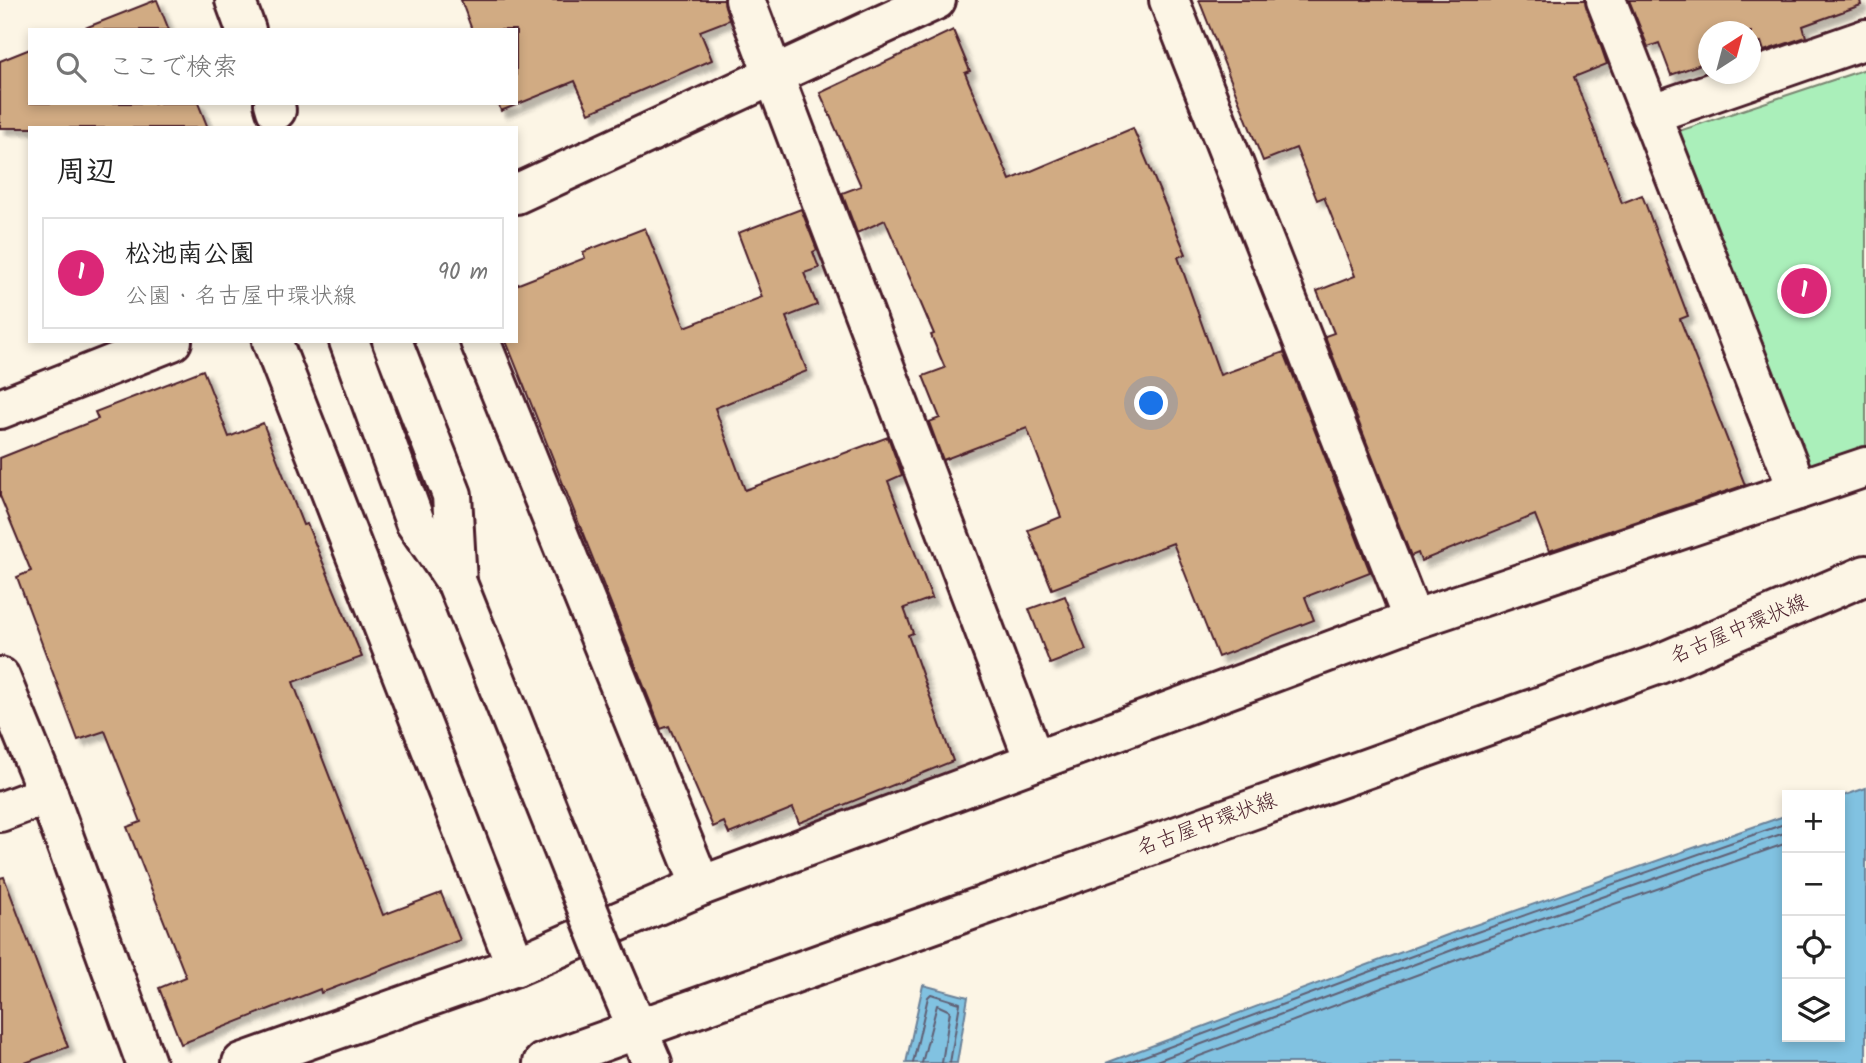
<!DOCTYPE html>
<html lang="ja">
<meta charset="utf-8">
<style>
body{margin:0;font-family:Kalam,"Klee One",sans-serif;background:#f6f6f6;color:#222}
.controls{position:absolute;right:21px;bottom:21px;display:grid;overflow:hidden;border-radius:0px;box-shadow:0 4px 10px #0003}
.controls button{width:63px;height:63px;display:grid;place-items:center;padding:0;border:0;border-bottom:2px solid #e0e0e0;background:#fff;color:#222;font:35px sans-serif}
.compass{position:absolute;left:1698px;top:21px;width:63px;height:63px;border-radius:50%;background:#fff;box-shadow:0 4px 10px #0003;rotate:36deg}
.you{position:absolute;left:1152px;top:404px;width:24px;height:24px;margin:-18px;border:5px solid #fff;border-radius:50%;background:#1a73e8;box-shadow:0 0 0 10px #1a73e833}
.badge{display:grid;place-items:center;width:46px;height:46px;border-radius:50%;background:#db2777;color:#fff;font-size:23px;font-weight:700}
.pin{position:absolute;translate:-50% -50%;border:4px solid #fff;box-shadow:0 2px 7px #0006}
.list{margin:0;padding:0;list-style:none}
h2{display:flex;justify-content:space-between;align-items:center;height:91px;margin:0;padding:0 28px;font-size:30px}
h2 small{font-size:23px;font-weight:400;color:#767676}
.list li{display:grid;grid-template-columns:46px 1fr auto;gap:21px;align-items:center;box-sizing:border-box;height:112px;margin:0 14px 14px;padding:0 14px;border:2px solid #e0e0e0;border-radius:0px}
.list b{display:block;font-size:26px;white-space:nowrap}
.list p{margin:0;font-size:23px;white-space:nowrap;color:#767676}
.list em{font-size:23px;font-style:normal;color:#767676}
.icon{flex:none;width:38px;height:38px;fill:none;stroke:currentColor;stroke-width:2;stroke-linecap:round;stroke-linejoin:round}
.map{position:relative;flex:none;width:1866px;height:1063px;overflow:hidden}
.search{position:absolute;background:#fff;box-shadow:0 4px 10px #0003;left:28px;top:28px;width:490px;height:77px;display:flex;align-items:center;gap:18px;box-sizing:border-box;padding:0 24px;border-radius:0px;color:#767676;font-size:26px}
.panel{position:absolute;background:#fff;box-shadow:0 4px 10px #0003;left:28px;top:126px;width:490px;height:217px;border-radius:0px}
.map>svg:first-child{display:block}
</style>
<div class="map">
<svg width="1866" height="1063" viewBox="0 0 1866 1063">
<defs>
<filter id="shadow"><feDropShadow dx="6" dy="6" stdDeviation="2" flood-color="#0004"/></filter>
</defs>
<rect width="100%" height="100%" fill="#fcf5e5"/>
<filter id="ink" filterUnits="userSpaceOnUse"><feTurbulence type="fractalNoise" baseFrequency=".0143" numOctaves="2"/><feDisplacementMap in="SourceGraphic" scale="14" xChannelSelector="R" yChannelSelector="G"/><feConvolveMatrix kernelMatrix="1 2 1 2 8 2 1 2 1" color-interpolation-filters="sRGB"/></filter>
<g filter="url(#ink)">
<path fill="#aaefba" stroke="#7a8772" stroke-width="2" d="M1866 69V451L1812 472 1679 131Z"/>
<g fill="#81c2e1" stroke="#6b8198" stroke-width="2">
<path d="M1866 788V1063H1106L1458 931 1787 815V1037H1840V797Z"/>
<path d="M923 985 968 997 957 1063H906Z"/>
</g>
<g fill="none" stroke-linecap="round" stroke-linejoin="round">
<g stroke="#606074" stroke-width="2">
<path d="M913 1063 928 997 931 994 960 1003 950 1063"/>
<path d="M922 1063 937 1005 950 1011 942 1063"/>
<path d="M1126 1063 1460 938 1787 823"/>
<path d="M1151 1063 1463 946 1787 832"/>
<path d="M1181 1063 1467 956 1787 843"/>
</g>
</g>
<g fill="#d1ab83" stroke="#4a1f2b" stroke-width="2" filter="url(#shadow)">
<path d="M157 0 169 30H80L156 0Z"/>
<path d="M461 0H724L729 20 700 31 712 60 589 113 575 81 501 111 498 103H516V30H472Z"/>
<path d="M1199 0H1585L1607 64 1574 77 1622 203 1642 195 1688 316 1680 319 1745 485 1549 551 1535 515 1421 561 1418 553 1411 556 1325 336 1334 333 1317 291 1355 276 1324 197 1317 200 1296 148 1263 161Z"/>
<path d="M1629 0H1860L1861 5 1803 26 1806 37 1764 51 1761 42 1751 45V32H1709V61L1671 75 1659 43 1648 47Z"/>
<path d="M953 30 970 71 965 73 1010 180 1133 128 1186 254 1178 257 1220 375 1284 352 1370 572 1305 597 1314 620 1218 657 1173 543 1052 589 1028 530 1061 517 1027 428 943 460 929 422 940 418 923 376 945 368 931 335 934 334 885 220 857 233 842 193 861 186 820 93Z"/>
<path d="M30 49V103H198L208 128H0V61Z"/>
<path d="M801 209 817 250 813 252 819 268 804 273 817 305 786 317 807 371 715 408 745 490 888 437 902 475 888 481 932 598 904 608 913 633 908 635 953 761 799 823 793 808 729 834 724 822 713 827 669 726 661 729 506 341H516V285L585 258 583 252 645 228 685 327 762 297 738 233Z"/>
<path d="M203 370 229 437 263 423 303 525 307 524 362 657 293 682 383 915 441 893 460 940 321 993 320 989 181 1044 159 988 186 977 127 827 141 822 105 731 78 740 17 577 31 571 0 496V458L98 419 95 412Z"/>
<path d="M1065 596 1086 650 1050 664 1029 609Z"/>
<path d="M4 877 68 1047 25 1063H0V878Z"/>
</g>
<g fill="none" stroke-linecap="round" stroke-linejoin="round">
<g stroke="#4a1f2b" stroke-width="44">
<g id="minor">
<path d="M745 0 1034 760"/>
<path d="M1169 0 1413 620"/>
<path d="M1606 0 1798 490"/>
<path d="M1650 114 1866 39"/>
<path d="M516 194 936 0"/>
<path d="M272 341 516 966"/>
<path d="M349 341 415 522 457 583"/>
<path d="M392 341 452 495 457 583"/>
<path d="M480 341 701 886"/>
<path d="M0 409 172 341"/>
<path d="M0 677 48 794 146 1063"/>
<path d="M0 812 48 794"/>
<path d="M242 1063 516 966 701 886 1413 620 1866 467"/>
</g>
</g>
<g stroke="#4a1f2b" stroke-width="44">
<g id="tertiary">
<path d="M235 0 246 30"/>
<path d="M274 103 276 110"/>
<path d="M608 960 652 1063"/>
</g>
</g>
<g stroke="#4a1f2b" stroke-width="44">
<path id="primary" d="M543 1063 1659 664 1866 575"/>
</g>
<use href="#minor" stroke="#fcf5e5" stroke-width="38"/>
<use href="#tertiary" stroke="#fcf5e5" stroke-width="38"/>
<use href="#primary" stroke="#fcf5e5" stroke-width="38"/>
<g stroke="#4a1f2b" stroke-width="44" stroke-linecap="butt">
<path id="tertiary-bridge" d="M457 583 608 960"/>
</g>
<use href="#tertiary-bridge" stroke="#fcf5e5" stroke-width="38"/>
</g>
</g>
<g text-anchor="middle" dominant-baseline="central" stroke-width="5" stroke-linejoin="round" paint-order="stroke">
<g font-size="21" fill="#4a1f2b" stroke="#fcf5e5">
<text transform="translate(1739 630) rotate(-23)">名古屋中環状線</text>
<text transform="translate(1207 825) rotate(-20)">名古屋中環状線</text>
</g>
</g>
</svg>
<div class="controls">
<button>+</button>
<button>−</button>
<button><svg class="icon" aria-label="locate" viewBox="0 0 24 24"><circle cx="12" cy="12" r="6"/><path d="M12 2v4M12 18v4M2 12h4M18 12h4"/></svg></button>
<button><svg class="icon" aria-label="layers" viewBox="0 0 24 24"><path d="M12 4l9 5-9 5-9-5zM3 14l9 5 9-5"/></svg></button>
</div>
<svg class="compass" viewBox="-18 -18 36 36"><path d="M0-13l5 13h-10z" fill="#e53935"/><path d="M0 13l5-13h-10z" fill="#767676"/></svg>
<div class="you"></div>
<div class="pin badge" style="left:1804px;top:291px">1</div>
<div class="search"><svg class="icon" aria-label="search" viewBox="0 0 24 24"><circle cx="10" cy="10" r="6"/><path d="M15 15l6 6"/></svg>ここで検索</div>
<section class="panel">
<h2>周辺<small></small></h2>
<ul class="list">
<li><span class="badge">1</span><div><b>松池南公園</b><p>公園 · 名古屋中環状線</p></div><em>90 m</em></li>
</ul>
</section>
</div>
